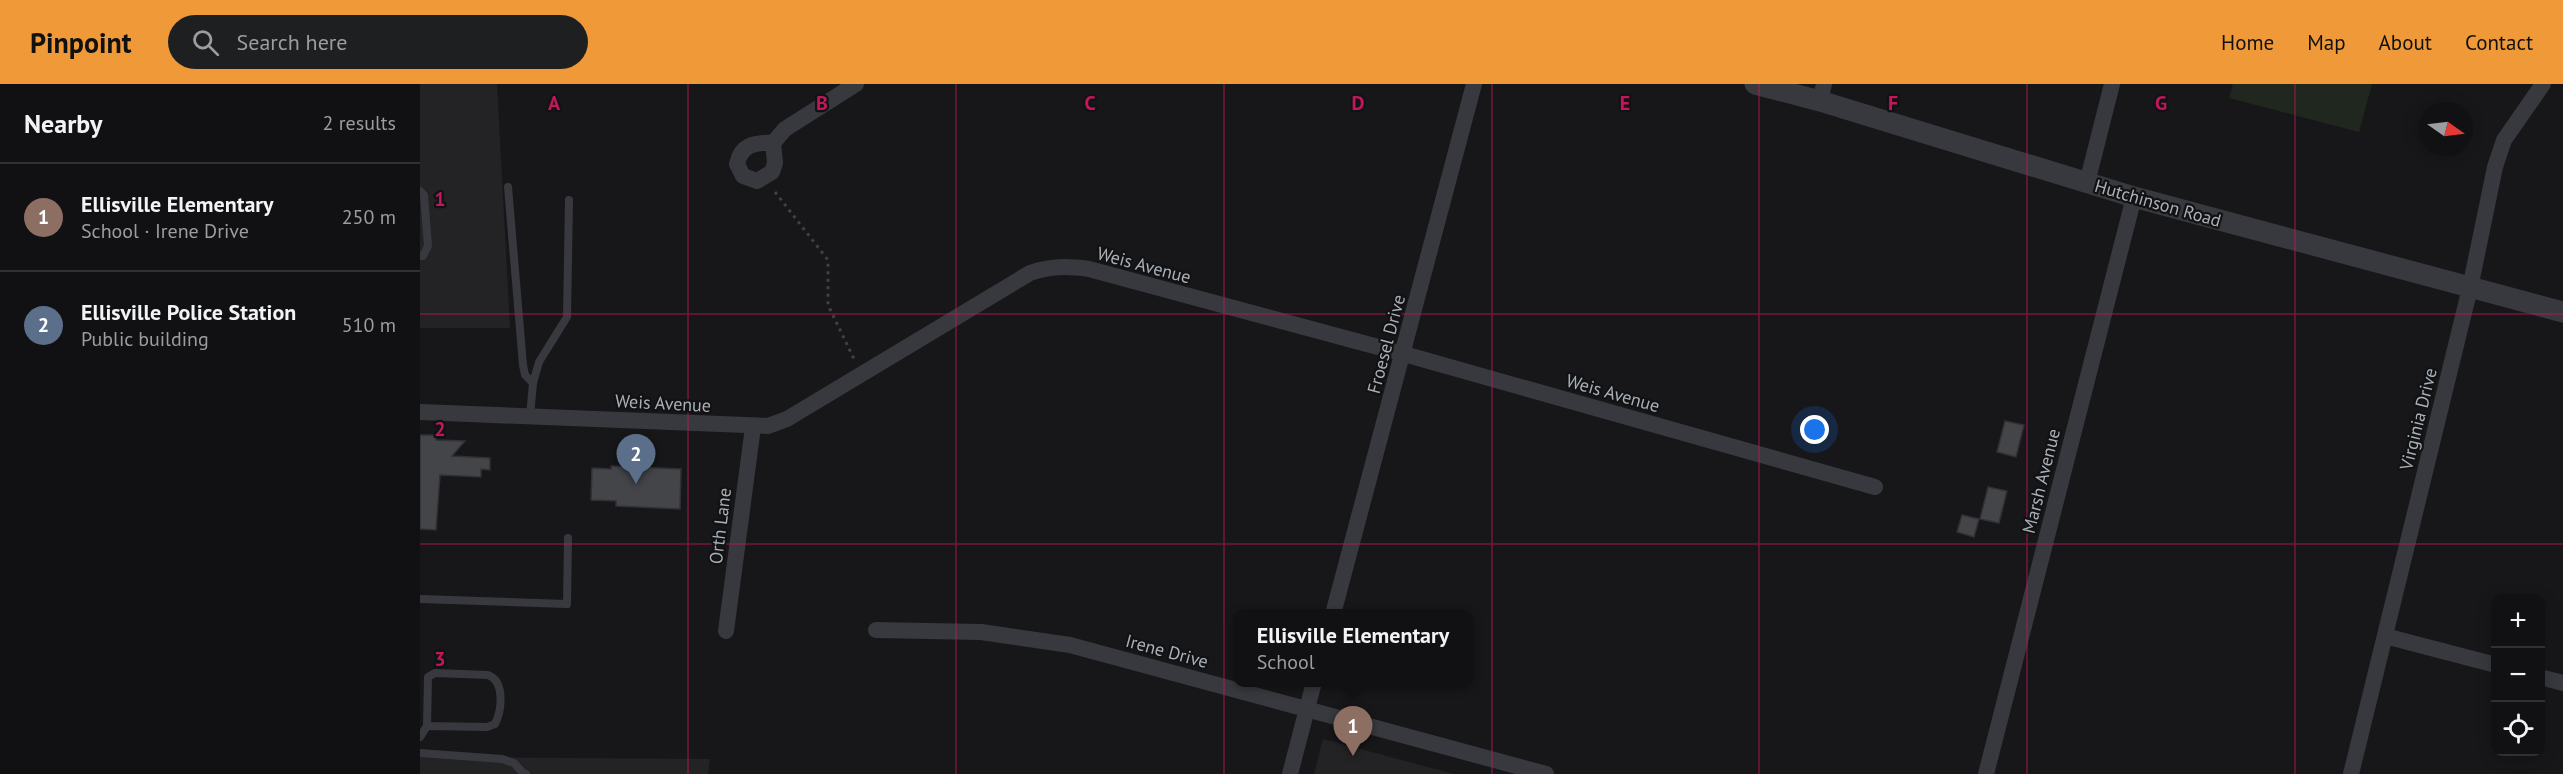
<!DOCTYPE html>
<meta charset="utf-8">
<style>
body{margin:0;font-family:"PT Sans",sans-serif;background:#1e1f21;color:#f1f3f6}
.controls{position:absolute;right:18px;bottom:18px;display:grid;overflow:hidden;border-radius:12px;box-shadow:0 3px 15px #0003}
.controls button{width:54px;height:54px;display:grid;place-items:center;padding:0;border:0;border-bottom:2px solid #303133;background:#111113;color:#f1f3f6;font:30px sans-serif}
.compass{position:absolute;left:1999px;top:18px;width:54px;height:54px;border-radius:50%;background:#111113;box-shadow:0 3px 15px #0003;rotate:104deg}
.you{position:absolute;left:1395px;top:346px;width:21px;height:21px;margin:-15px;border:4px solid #fff;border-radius:50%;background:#1a73e8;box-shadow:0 0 0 9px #1a73e833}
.badge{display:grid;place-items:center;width:39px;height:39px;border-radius:50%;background:#ef9938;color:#fff;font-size:20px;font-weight:700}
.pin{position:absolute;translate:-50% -50px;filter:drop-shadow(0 2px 3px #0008)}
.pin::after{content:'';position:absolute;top:32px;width:21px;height:18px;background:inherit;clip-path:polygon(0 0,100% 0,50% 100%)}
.popup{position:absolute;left:813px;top:525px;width:240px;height:78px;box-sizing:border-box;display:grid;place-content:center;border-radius:12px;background:#111113;filter:drop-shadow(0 2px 4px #0005);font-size:20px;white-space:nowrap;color:#9c9da0}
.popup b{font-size:22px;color:#f1f3f6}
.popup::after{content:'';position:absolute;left:50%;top:100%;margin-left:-12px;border:12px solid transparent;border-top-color:#111113}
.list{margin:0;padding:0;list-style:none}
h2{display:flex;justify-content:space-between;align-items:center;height:78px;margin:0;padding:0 24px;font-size:26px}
h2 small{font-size:20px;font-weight:400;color:#9c9da0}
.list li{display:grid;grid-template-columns:39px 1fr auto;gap:18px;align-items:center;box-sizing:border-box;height:108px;padding:0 24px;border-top:2px solid #303133}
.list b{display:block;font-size:22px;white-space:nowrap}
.list p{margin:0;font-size:20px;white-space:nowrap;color:#9c9da0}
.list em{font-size:20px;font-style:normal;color:#9c9da0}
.icon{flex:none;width:33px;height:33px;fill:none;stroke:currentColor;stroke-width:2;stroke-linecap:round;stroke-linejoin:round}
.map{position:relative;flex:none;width:2143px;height:690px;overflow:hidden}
header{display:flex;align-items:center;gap:36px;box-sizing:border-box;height:84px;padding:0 30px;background:#ef9938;color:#111}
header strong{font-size:28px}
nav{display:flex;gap:33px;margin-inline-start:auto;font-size:21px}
.search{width:420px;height:54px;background:#1e1f21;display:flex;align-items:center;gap:15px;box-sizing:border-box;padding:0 21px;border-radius:33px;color:#9c9da0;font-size:22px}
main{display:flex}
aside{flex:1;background:#111113}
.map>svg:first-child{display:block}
</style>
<header>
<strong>Pinpoint</strong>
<div class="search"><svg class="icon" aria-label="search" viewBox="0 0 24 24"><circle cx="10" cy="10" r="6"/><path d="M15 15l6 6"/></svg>Search here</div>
<nav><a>Home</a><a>Map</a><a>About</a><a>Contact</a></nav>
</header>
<main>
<aside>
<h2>Nearby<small>2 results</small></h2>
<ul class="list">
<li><span class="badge" style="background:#8d6e63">1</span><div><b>Ellisville Elementary</b><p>School · Irene Drive</p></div><em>250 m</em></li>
<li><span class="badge" style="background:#5c6f8a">2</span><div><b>Ellisville Police Station</b><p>Public building</p></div><em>510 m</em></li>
</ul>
</aside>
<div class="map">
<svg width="2143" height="690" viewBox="0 0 2143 690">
<rect width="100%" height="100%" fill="#171719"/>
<g fill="#232326">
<path d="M0 0H77L90 244H0Z"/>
<path d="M903 655 1034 690H894Z"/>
<path d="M0 673 290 675 288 690H0Z"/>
</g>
<path fill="#1f271f" d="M1813 0H1952L1939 48 1809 14Z"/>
<g fill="#434549" stroke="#313135" stroke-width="1.5">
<path d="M1585 337 1604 341 1596 373 1577 368Z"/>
<path d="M0 351H17L16 356 45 357 32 372 70 374V386L61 385V393L20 391 16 446 0 445Z"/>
<path d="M191 382 261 385 260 425 196 422V417L171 416 172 384 191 385Z"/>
<path d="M1568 403 1587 407 1579 439 1560 435Z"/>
<path d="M1542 431 1559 435 1554 453 1537 448Z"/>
</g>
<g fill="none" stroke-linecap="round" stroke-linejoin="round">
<path stroke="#3e4145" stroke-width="3" stroke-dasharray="3 4.5" stroke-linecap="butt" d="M355 108 408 176V221L435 277"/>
<g stroke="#38393e" stroke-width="8">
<path d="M88 103 103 281 105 291 113 299"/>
<path d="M0 107 4 111 8 162 3 172H0"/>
<path d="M110 332 113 299 119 278 147 233 149 116"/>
<path d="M0 515 147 520 148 454"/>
<path d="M0 653 7 642 8 593 15 589 68 591C85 597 82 626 75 640L67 643 7 642"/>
<path d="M0 669 82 675 94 679 102 688 106 690"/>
</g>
<g stroke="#38393e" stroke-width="16">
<path d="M1400 17 1404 0"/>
<path d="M353 59 355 79 352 88 337 97 323 92 317 80C321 61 334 58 353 59Z"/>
<path d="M353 59 365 45 436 0"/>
<path d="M1667 99 1692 0"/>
<path d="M0 328 348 342 367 335 610 189C630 182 647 182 669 185L984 270 1455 403"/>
<path d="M913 530 1054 0"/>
<path d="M456 546 561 548 650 561 1126 690"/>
<path d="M306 547 333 343"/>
<path d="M1965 552 2076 581"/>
<path d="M2120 593 2143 599"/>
<path d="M870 690 894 598"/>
<path d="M1566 690 1714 113"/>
<path d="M1931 690 2050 204 2075 83 2084 56 2123 0"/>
</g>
<path stroke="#38393e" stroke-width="21" d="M1335 0 1400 17 1714 113 2143 228"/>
</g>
<path fill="none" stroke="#c2185b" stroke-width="1.5" stroke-opacity="0.55" d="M268 0V690M536 0V690M804 0V690M1072 0V690M1339 0V690M1607 0V690M1875 0V690M0 230H2143M0 460H2143"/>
<g text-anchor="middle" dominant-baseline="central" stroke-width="4.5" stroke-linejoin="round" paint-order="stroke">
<g font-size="18" fill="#a9b0b8" stroke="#121214">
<text transform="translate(1738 119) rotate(16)">Hutchinson Road</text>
<text transform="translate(724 181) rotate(15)">Weis Avenue</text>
<text transform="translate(966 260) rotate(-75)">Froesel Drive</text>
<text transform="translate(1193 309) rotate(16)">Weis Avenue</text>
<text transform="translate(243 319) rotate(3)">Weis Avenue</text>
<text transform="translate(1998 335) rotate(-76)">Virginia Drive</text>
<text transform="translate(1621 397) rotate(-76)">Marsh Avenue</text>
<text transform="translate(300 442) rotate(-83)">Orth Lane</text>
<text transform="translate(747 567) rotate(15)">Irene Drive</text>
</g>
</g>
<g font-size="20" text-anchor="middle" font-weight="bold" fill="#c2185b" stroke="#121214" stroke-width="4.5" stroke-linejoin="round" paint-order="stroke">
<text x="134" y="26">A</text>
<text x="402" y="26">B</text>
<text x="670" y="26">C</text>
<text x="938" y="26">D</text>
<text x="1205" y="26">E</text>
<text x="1473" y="26">F</text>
<text x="1741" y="26">G</text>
<text x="20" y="122">1</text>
<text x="20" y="352">2</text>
<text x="20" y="582">3</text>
</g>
</svg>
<div class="controls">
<button>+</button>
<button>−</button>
<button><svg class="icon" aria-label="locate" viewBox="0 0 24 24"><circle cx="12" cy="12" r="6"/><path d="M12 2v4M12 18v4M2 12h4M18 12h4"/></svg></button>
</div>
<svg class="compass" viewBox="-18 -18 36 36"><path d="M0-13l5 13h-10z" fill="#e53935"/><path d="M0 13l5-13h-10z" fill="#9c9da0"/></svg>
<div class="you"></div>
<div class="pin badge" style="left:933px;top:672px;background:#8d6e63">1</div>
<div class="popup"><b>Ellisville Elementary</b>School</div>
<div class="pin badge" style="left:216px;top:400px;background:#5c6f8a">2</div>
</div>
</main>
